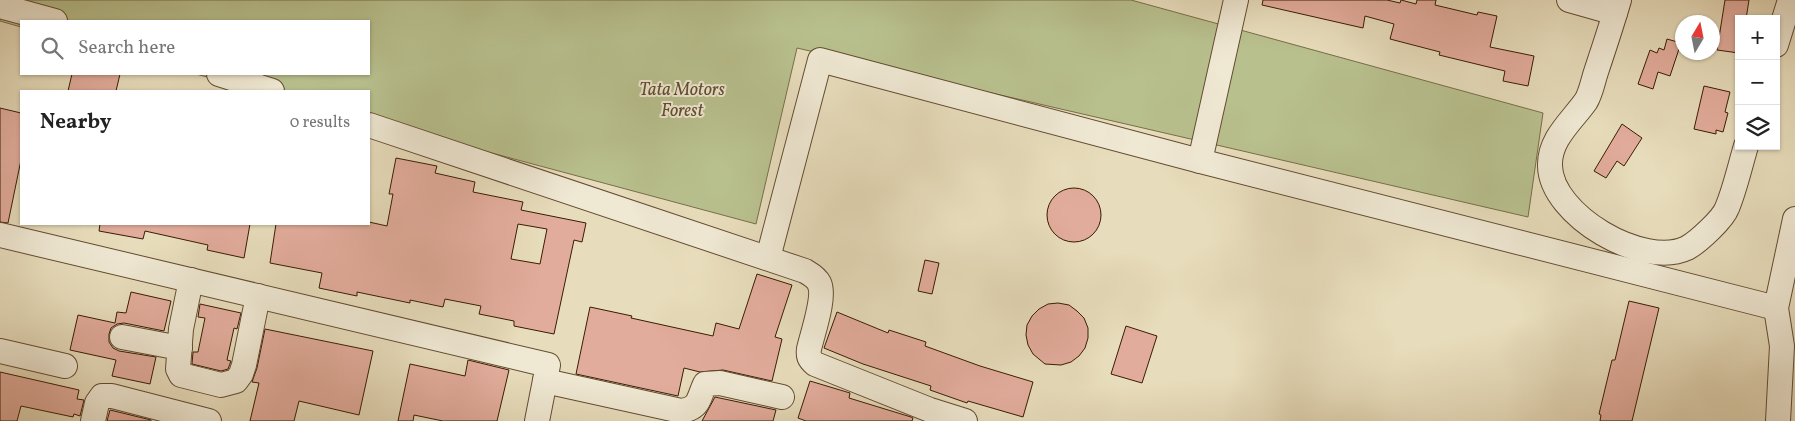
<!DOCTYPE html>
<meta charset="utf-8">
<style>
body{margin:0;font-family:Vollkorn,serif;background:#f6f6f6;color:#222}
.controls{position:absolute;right:15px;top:15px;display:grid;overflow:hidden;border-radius:0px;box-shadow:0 1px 4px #0004}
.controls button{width:45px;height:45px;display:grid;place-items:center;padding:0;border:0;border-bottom:1px solid #e0e0e0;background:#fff;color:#222;font:25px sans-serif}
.compass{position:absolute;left:1675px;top:15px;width:45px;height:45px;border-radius:50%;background:#fff;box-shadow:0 1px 4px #0004;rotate:10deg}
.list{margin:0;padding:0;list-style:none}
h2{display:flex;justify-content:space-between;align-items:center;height:65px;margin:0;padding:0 20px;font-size:21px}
h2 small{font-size:16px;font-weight:400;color:#767676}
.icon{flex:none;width:28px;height:28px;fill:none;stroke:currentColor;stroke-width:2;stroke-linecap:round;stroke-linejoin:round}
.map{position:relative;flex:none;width:1795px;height:421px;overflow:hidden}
.search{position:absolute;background:#fff;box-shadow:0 1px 4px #0004;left:20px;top:20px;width:350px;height:55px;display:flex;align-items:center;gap:12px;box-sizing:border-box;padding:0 18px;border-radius:0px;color:#767676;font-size:19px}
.panel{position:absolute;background:#fff;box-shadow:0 1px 4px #0004;left:20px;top:90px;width:350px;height:135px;border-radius:0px}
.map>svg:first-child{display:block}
</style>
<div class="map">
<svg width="1795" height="421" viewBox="0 0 1795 421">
<rect width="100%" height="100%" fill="#e7dcbb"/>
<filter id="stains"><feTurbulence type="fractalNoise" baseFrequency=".004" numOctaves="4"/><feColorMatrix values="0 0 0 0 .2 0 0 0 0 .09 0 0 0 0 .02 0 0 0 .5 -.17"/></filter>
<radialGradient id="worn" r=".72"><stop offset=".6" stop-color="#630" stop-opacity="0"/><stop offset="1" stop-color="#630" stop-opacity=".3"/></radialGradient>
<path fill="#b8c08e" stroke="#786e48" d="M0 0H1131L1543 113 1528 217 797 48 756 224 369 120V91H261L196 74H369V21H21V27L0 21Z"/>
<g fill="#e2ac9c" stroke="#391c03" fill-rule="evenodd">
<path d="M1263 0H1387L1400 3 1401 0 1416 4 1417 0H1436L1435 5 1477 15 1478 12 1497 16 1490 47 1534 56 1528 86 1503 81 1505 71 1439 55 1440 52 1390 39 1394 24 1365 16 1363 28 1262 5Z"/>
<path d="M1725 0H1749L1746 19H1739V53L1717 50Z"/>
<path d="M1667 39 1681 43 1670 76 1658 72 1653 89 1638 84 1650 50 1657 53 1659 48 1664 50Z"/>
<path d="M72 74H120L116 91H68Z"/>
<path d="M1704 86 1730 92 1725 112 1728 113 1723 132 1716 130V134L1694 129Z"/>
<path d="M0 108 21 113V160L8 223 0 222Z"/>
<path d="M1622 124 1642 138 1624 166 1617 161 1606 178 1594 171Z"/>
<path d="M396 158 437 166 435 173 475 182 473 192 523 202 521 210 586 223 582 242 574 240 554 334 514 326V321L479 314 481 306 445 299 443 307 410 300V303L357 292V296L319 288 322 273 270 263 276 224H369V222L387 226 393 194H389ZM518 224 547 229 540 264 511 259Z"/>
<circle cx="1074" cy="215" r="27"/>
<path d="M100 224H250L244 258 207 250 208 245 145 231 143 239 99 231Z"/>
<path d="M925 260 939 263 932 294 918 291Z"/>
<path d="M757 274 792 285 775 337 782 339 772 381 723 370 700 372 684 368 678 396 576 374 590 307 632 316 631 318 713 336 716 323 739 329Z"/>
<path d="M131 292 171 301 164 331 124 323 117 324 111 328 109 334V342L113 348 119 351 156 357 150 384 112 376 116 360 70 350 78 315 115 323 117 312 126 313Z"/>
<path d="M1629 301 1659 308 1632 421H1600L1601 415 1599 414 1612 360H1615Z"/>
<path d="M1058 303 1069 305 1077 311 1084 318 1088 328V338L1085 348 1079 356 1071 362 1061 365 1045 364 1033 354 1028 345 1026 335 1027 325 1032 316 1039 309 1048 304Z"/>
<path d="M200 304 241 313 237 329 234 328 227 360 231 361 228 369 221 371 192 364 193 352H198L205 318 198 317Z"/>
<path d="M837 312 888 333 889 330 926 342 925 346 980 366 1033 382 1023 417 968 401 967 403 930 390 931 386 863 364 824 348Z"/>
<path d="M1126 326 1157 336 1142 383 1111 374Z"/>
<path d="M265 329 373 351 359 415 299 401 294 421H250L259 383 252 382 257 368Z"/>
<path d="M468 360 509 370 497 421H443L414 415 413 421H398L410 364 465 376Z"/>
<path d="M0 372 79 390 77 399 84 400 80 416 74 414 73 417 21 406 17 421H0Z"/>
<path d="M810 381 850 393 849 398 911 417 913 418 912 421H806L798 418Z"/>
<path d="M715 397 776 410 773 421H702Z"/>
<path d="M110 410 151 420V421H107Z"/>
</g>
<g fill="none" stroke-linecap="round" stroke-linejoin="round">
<g stroke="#644c31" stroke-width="26">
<g id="minor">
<path d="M1569 0 1615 13"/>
<path d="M1619 0C1612 24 1604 48 1596 72 1593 81 1591 93 1586 101 1572 121 1549 139 1550 166 1551 215 1643 269 1687 248 1698 242 1723 219 1727 208 1735 189 1740 166 1746 146"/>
<path d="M0 6 55 21"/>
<path d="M1776 45 1790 0"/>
<path d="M219 74 272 91"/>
<path d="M369 125 805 271C810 274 816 277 819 283 826 296 812 335 809 349 808 356 809 359 815 364L930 410 965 421"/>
<path d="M1200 161 1236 0"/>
<path d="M0 235 548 365 537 421"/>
<path d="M768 258 820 60 1200 161 1776 308"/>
<path d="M191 280 181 329 178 369 181 375 221 385 236 381 241 374 244 365 258 296"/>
<path d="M122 337 180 348"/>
<path d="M0 351 65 366"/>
<path d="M545 381 681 411C700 408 698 399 705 384L720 383 782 397"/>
<path d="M93 421 97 403 102 396H112L209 421"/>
<path d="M1778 421 1782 346 1776 308 1795 219"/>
</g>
</g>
<use href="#minor" stroke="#efe8d3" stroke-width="24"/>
</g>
<g text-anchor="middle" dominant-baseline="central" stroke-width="4" stroke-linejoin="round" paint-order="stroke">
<g font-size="18" font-style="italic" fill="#5f4d2d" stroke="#efe8d3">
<text x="682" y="90">Tata Motors<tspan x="682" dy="21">Forest</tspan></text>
</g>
</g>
<rect width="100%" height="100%" filter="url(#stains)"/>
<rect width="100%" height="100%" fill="url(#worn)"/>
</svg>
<div class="controls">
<button>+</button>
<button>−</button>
<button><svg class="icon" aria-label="layers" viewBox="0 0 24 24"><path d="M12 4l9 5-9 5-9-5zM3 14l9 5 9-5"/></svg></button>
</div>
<svg class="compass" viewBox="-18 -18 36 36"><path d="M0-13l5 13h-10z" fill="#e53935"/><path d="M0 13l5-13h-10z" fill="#767676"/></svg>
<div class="search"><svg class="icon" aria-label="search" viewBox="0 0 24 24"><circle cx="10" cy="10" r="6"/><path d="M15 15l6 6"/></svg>Search here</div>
<section class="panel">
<h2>Nearby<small>0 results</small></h2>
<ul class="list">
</ul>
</section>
</div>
